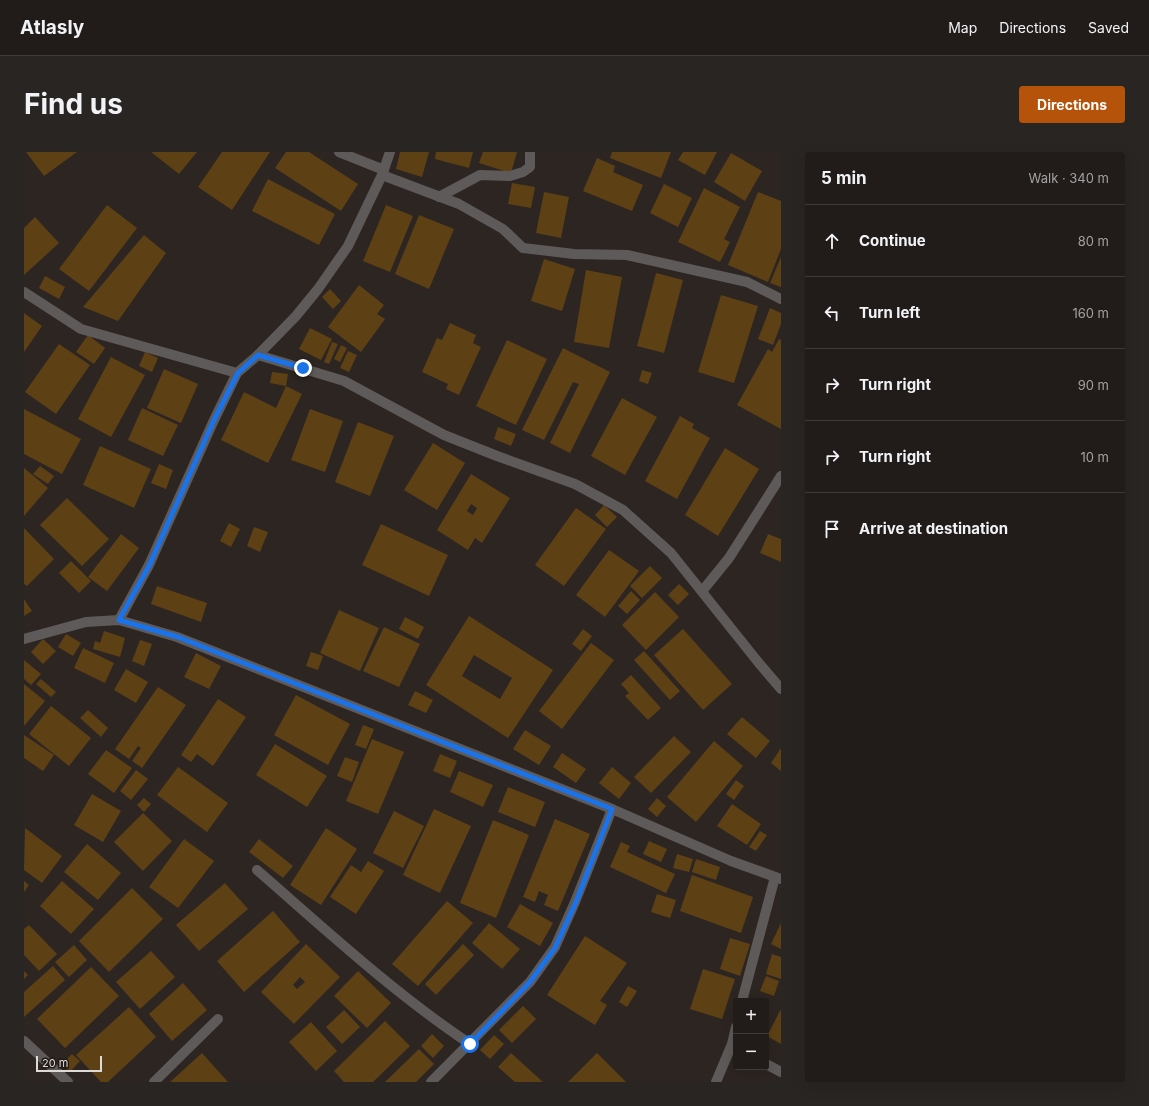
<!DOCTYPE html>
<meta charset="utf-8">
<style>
body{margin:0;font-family:Inter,sans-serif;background:#292522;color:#f1f3f6}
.controls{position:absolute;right:12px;bottom:12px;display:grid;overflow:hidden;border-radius:4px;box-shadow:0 4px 16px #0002}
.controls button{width:36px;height:36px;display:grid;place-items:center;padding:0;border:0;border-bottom:1px solid #3e3a38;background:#211c19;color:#f1f3f6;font:20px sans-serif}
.scale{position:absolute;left:12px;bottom:10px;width:66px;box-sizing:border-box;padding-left:4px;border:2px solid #dedad7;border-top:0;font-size:11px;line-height:14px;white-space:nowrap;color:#dedad7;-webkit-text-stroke:3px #221b18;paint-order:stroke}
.stop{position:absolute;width:12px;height:12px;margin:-9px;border:3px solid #1a73e8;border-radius:50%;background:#fff}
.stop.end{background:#1a73e8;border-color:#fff;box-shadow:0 1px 4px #0008}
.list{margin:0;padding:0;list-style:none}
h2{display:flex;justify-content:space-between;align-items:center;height:52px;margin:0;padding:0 16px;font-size:17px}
h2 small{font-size:13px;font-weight:400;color:#a2a1a2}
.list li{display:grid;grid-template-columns:26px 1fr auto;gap:12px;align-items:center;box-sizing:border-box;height:72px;padding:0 16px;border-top:1px solid #3e3a38}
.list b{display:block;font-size:15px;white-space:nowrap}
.list em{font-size:13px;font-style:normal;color:#a2a1a2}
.icon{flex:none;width:22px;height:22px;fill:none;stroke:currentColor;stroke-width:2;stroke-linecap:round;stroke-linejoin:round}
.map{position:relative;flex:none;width:757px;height:930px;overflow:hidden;border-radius:4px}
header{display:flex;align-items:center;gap:24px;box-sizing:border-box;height:56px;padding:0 20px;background:#211c19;border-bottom:1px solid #3e3a38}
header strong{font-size:19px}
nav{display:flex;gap:22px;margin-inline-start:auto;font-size:14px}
.intro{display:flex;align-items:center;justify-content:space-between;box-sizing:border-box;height:96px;padding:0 24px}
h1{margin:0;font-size:28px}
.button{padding:10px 18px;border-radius:4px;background:#b45309;color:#fff;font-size:14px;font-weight:700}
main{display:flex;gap:24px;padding:0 24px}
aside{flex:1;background:#211c19;border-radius:4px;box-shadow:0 4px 16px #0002}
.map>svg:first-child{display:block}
</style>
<header>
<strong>Atlasly</strong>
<nav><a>Map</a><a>Directions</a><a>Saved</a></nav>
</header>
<div class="intro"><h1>Find us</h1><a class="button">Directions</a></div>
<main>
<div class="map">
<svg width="757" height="930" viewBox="0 0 757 930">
<rect width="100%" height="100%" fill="#2c2521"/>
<g fill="#5e4015" fill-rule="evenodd">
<path d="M2 0H53L20 24Z"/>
<path d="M127 0H173L155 22Z"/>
<path d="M198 0H246L208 58 174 35Z"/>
<path d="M262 0H285L334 32 317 59 251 16Z"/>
<path d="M376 0H405L398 25 372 17Z"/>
<path d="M412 0H449L445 16 411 7Z"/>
<path d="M459 0H493L487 21 455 11Z"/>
<path d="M588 0H647L637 26 586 6Z"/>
<path d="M659 0H693L681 23 654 8Z"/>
<path d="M707 1 738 19 721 49 690 30Z"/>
<path d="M573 6 591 14 589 20 619 33 608 59 559 39Z"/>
<path d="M244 27 311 62 295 93 228 59Z"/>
<path d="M488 31 511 35 507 56 484 52Z"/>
<path d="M640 32 668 46 654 75 626 61Z"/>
<path d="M680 36 716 55 700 87 706 90 696 110 654 90Z"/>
<path d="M520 40 545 45 537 86 512 81Z"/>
<path d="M734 40 757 49V97L744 130 704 113Z"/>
<path d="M83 53 113 76 65 139 35 117Z"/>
<path d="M362 53 389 64 366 120 339 109Z"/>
<path d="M395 63 430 77 405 137 371 122Z"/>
<path d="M11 65 35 91 0 123V76Z"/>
<path d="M120 83 142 101 94 169 59 155Z"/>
<path d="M757 105V135L746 131Z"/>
<path d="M520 107 551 117 538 159 507 149Z"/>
<path d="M562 118 598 125 585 196 550 190Z"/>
<path d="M632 121 659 128 640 201 613 194Z"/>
<path d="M21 124 41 135 35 147 15 136Z"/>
<path d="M335 133 360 153 353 162 361 167 337 200 304 175Z"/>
<path d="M306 137 317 149 309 157 298 145Z"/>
<path d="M697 143 734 154 710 231 674 220Z"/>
<path d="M746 156 757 161V172L749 193 734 187Z"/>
<path d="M0 161 18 174 0 200Z"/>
<path d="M426 171 452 183 449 191 457 195 435 243 422 237 424 232 398 220 413 186 418 188Z"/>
<path d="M286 176 308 187 297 208 275 197Z"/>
<path d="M64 183 81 196 70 212 52 200Z"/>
<path d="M755 187 757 188V277L713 253 744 197 748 200Z"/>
<path d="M483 188 523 207 492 273 452 254Z"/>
<path d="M308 190 314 192 305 212 300 210Z"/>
<path d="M35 192 66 213 32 262 1 240Z"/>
<path d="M317 193 323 196 316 210 310 207Z"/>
<path d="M539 196 586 220 546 301 526 291 555 232 549 230 520 288 498 278Z"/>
<path d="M324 199 333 203 325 220 316 216Z"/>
<path d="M121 200 134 206 128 220 115 214Z"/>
<path d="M87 205 121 223 87 285 54 267Z"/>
<path d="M140 217 174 232 157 271 123 256Z"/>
<path d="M618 218 628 221 624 232 615 229Z"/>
<path d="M248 220 264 222 262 234 246 231Z"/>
<path d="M262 234 278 242 244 311 197 288 220 240 252 256Z"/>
<path d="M598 246 633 265 601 323 567 304Z"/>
<path d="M118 256 154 273 139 304 104 288Z"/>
<path d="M0 257 57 287 38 322 0 302Z"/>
<path d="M286 257 319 269 301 320 267 308Z"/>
<path d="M656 264 670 272 668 276 686 286 653 347 621 329Z"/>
<path d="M334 270 370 284 346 344 311 330Z"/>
<path d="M474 275 492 282 487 294 470 287Z"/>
<path d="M409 291 441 311 413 358 380 338Z"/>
<path d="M76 294 127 317 110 356 59 333Z"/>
<path d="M701 296 735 317 694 384 661 363Z"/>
<path d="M135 312 149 318 142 337 127 331Z"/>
<path d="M16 314 30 324 24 332 9 322Z"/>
<path d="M0 316 24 336 0 364Z"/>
<path d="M447 322 486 346 458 391 451 386 444 398 413 378ZM447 352 453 356 449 363 443 359Z"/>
<path d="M43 346 85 387 58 414 16 373Z"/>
<path d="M580 353 593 365 583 375 571 363Z"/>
<path d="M552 356 582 377 540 434 511 413Z"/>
<path d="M205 371 216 377 207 395 196 389Z"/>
<path d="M357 372 424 403 405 444 338 413Z"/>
<path d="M230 375 244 380 236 400 223 394Z"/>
<path d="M0 376 30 407 3 434 0 432Z"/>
<path d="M97 382 115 396 83 439 64 425Z"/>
<path d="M744 382 757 387V410L736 401Z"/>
<path d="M585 398 615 419 581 465 552 443Z"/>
<path d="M47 409 67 429 55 441 35 421Z"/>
<path d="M626 414 638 426 618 446 606 434Z"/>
<path d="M655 432 665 442 654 453 644 443Z"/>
<path d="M133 434 183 451 177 470 127 452Z"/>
<path d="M607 439 616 448 603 462 594 454Z"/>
<path d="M631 440 655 465 622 498 598 473Z"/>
<path d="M0 447 8 459 0 464Z"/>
<path d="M315 458 355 476 336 519 296 501Z"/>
<path d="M445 464 529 518 484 586 402 533ZM450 503 488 526 476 547 438 524Z"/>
<path d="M381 465 400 475 394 487 375 477Z"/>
<path d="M360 475 396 492 375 535 339 519Z"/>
<path d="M559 477 568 484 557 499 548 492Z"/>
<path d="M659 477 708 532 679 558 630 503Z"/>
<path d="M80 479 101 486 96 505 69 497 71 489 76 491Z"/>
<path d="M42 482 57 491 49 504 34 495Z"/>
<path d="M19 487 32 499 19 512 7 500Z"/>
<path d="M116 488 128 492 120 514 108 509Z"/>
<path d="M567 491 590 508 538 577 515 559Z"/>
<path d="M59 496 90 511 81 531 50 516Z"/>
<path d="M620 499 656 539 646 548 610 508Z"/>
<path d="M287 500 299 504 294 518 282 514Z"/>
<path d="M172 501 197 514 185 537 160 525Z"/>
<path d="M0 508 17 522 7 533 0 527Z"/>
<path d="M102 517 124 530 112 551 90 538Z"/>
<path d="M607 523 637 556 624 568 601 544 605 541 597 532Z"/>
<path d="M17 527 32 540 27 545 12 532Z"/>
<path d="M0 532 21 549 0 574Z"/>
<path d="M134 535 162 553 118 616 108 609 117 596 114 594 105 607 91 597Z"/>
<path d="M391 539 409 548 402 561 384 553Z"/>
<path d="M272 543 326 572 304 613 250 583Z"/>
<path d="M194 547 222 565 189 614 173 602 167 610 157 603Z"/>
<path d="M27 554 67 586 45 614 5 582Z"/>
<path d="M64 558 84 576 77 585 56 566Z"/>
<path d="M718 565 746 589 732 606 703 582Z"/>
<path d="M339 573 350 577 342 597 331 593Z"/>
<path d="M501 578 527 594 515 613 489 597Z"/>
<path d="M0 583 30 603 19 619 0 606Z"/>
<path d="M650 584 667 600 627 641 610 625Z"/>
<path d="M348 587 380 600 354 662 322 649Z"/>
<path d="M690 589 719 614 672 670 643 645Z"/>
<path d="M251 592 303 624 283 655 232 623Z"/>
<path d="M757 596V619L747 611Z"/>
<path d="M82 598 108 616 90 641 64 622Z"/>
<path d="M538 601 562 617 552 631 529 615Z"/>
<path d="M416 602 433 609 426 626 409 619Z"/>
<path d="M321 605 335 610 328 630 313 624Z"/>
<path d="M154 615 204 651 183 680 133 643Z"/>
<path d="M588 615 607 631 595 647 575 631Z"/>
<path d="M112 618 124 627 107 648 96 639Z"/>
<path d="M435 619 469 633 459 655 426 640Z"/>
<path d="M712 628 720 634 710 648 702 642Z"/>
<path d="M484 635 521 650 511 675 474 660Z"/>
<path d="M68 642 97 659 79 690 50 673Z"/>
<path d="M120 646 127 652 120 660 113 653Z"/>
<path d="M633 646 642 654 633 665 624 657Z"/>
<path d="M708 652 737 672 723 693 693 674Z"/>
<path d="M410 657 447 674 416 741 379 723Z"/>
<path d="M370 659 400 674 379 716 349 701Z"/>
<path d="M119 661 148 689 119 719 90 690Z"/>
<path d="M531 667 566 682 534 759 520 753 524 743 515 739 511 750 499 745Z"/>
<path d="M469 668 505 683 472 766 436 751Z"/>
<path d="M1 676 38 704 18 731 0 718Z"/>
<path d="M302 676 333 697 297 753 266 733Z"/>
<path d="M736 679 743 683 732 699 725 695Z"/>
<path d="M160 687 190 709 154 756 125 735Z"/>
<path d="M235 687 269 714 259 726 225 700Z"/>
<path d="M625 689 643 697 637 710 619 702Z"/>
<path d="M597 690 606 694 603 700 651 722 642 741 586 715Z"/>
<path d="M63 692 97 721 74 748 40 720Z"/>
<path d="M653 702 669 707 665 720 649 716Z"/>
<path d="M672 707 696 715 692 728 668 720Z"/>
<path d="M344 709 360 719 332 762 306 745 327 713 337 720Z"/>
<path d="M668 723 729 745 717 781 656 759Z"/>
<path d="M0 729 5 733 0 740Z"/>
<path d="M38 729 70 757 47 782 16 754Z"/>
<path d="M201 731 224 757 175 799 152 773Z"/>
<path d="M108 736 139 767 85 820 55 789Z"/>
<path d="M633 742 652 748 646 766 627 760Z"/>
<path d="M423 749 449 771 394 834 368 812Z"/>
<path d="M496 752 529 771 516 794 483 775Z"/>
<path d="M249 759 276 790 220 840 193 809Z"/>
<path d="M465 771 496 797 478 817 448 791Z"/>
<path d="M757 771V797L747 792Z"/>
<path d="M5 773 33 802 15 819 0 803V777Z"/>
<path d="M561 784 603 811 576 849 583 853 571 873 523 843Z"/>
<path d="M706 786 726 792 716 824 696 817Z"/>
<path d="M282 792 316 825 270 872 237 840ZM276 825 281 830 273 837 269 833Z"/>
<path d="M439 792 450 803 412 843 401 832Z"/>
<path d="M50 793 63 808 45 825 31 810Z"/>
<path d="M127 799 151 825 116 857 92 830Z"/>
<path d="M748 802 757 805V827L742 822Z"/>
<path d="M29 814 41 828 0 865V840Z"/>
<path d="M67 815 95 844 41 896 13 867Z"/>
<path d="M679 817 711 827 698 867 666 857Z"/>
<path d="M0 819 4 823 0 827Z"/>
<path d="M334 819 367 851 343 876 310 844Z"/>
<path d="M742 824 755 829 750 844 736 839Z"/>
<path d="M159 831 183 858 148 889 125 862Z"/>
<path d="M604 834 613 839 603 855 595 850Z"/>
<path d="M499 854 512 867 488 891 475 878Z"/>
<path d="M105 855 132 885 84 930H77L52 903Z"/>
<path d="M757 857V892L743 884Z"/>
<path d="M320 858 336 875 318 892 302 875Z"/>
<path d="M361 869 386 894 349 930H320L310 919Z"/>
<path d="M287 870 313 899 292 919 265 890Z"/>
<path d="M408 882 420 894 409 906 397 894Z"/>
<path d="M470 883 480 892 466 907 456 898Z"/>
<path d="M395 897 410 912 392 930H361Z"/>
<path d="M178 901 204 930H146Z"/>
<path d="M487 901 519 930H491L474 915Z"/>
<path d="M573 901 602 930H544Z"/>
<path d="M48 902 56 909 46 920 38 912Z"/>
</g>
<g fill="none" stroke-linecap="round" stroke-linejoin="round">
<g stroke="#5f5a5a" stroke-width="10">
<path d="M315 0 360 18"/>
<path d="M358 23 435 52 479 77 499 96 550 102 603 103 723 130 757 147"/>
<path d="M415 45 456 23 486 24 499 20 506 15V0"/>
<path d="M0 140 57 177 213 221"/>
<path d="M234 203 320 229 420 283 473 304 551 332 599 358 647 401 734 510 757 537"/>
<path d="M679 438 705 406 757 324"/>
<path d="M95 468 125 413 190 268 213 221 234 203 272 164 294 137 324 94 358 23 366 0"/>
<path d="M0 487 62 470 95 468 153 485 588 657 707 709 757 727"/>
<path d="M233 718C302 778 370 841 446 892"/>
<path d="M718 849 751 725"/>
<path d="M0 889 44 930"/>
<path d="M742 912 757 920"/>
<path d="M130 930 194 867"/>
<path d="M407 930 506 830 531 795 551 750 588 657"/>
<path d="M692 930 708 892 712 875"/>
</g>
</g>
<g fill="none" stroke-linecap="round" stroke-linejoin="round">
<path stroke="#1a73e8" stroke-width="5" d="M279 216 234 203 214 221 190 268 125 414 95 468 154 485 588 657 552 750 531 796 506 830 446 892"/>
</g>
</svg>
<div class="controls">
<button>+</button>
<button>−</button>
</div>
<div class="scale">20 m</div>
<div class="stop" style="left:446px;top:892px"></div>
<div class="stop end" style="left:279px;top:216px"></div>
</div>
<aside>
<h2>5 min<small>Walk · 340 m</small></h2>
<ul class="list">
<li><svg class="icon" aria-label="ahead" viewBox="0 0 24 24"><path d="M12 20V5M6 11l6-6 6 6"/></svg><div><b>Continue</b></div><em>80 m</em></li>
<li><svg class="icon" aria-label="left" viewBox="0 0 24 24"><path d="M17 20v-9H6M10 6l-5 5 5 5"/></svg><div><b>Turn left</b></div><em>160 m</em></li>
<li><svg class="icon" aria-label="right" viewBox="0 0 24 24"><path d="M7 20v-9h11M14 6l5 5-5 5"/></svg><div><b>Turn right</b></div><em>90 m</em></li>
<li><svg class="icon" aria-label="right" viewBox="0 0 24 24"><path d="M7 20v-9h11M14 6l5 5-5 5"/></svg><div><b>Turn right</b></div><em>10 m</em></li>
<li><svg class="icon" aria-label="arrive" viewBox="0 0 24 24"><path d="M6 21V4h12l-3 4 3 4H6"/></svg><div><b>Arrive at destination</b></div></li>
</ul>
</aside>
</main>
